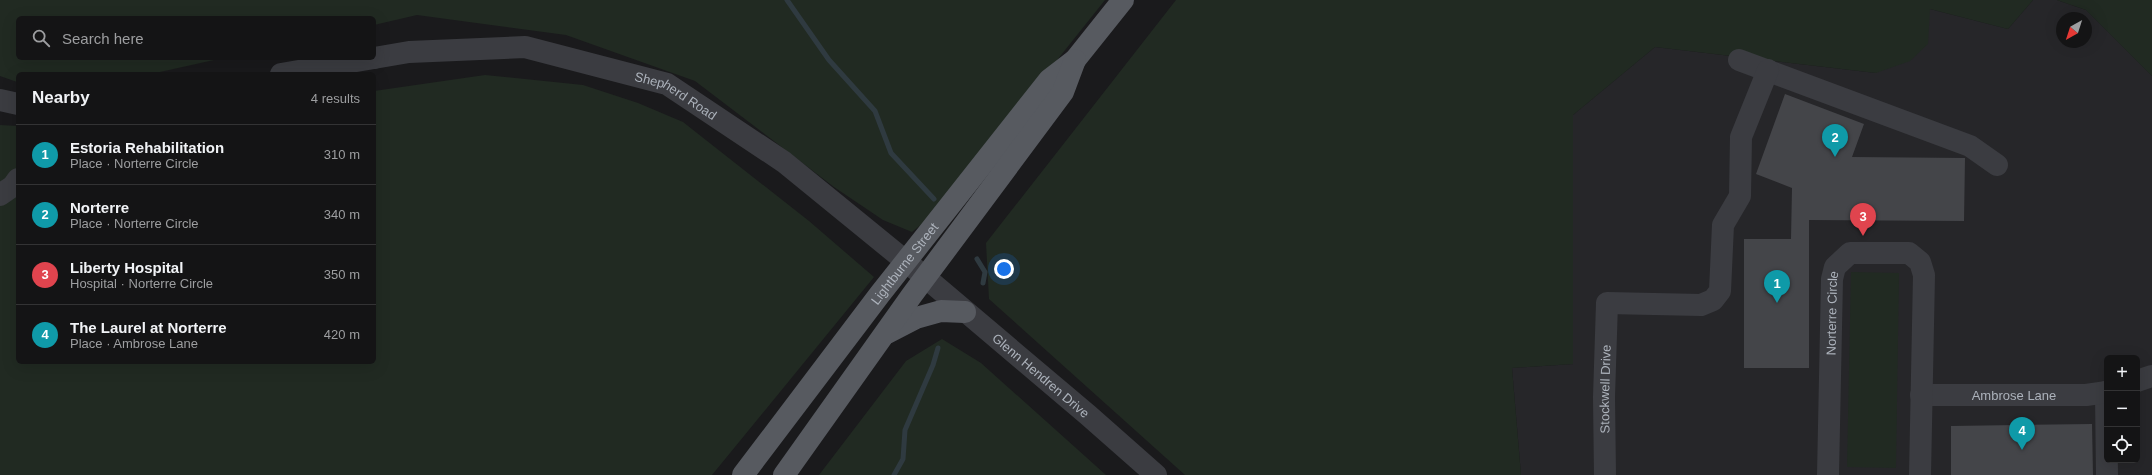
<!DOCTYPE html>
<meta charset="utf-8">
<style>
body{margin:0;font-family:Arial,sans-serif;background:#1d1d1e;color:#f1f3f6}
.controls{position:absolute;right:12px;bottom:12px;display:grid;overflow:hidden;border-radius:6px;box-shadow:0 4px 16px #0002}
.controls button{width:36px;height:36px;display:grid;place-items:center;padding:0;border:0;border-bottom:1px solid #333334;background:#141415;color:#f1f3f6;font:20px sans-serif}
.compass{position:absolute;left:2056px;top:12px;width:36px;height:36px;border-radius:50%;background:#141415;box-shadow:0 4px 16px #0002;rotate:219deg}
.you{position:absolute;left:1004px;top:269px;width:14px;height:14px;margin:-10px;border:3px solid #fff;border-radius:50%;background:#1a73e8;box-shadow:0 0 0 6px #1a73e833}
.badge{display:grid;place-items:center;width:26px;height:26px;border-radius:50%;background:#2563eb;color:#fff;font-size:13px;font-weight:700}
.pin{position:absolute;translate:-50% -33px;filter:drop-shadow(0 1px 2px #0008)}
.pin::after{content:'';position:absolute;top:21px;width:14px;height:12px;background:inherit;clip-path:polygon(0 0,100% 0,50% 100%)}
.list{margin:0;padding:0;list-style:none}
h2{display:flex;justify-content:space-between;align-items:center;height:52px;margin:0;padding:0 16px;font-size:17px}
h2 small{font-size:13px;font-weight:400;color:#9d9ea0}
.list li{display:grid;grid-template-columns:26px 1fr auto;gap:12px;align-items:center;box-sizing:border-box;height:60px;padding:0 16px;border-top:1px solid #333334}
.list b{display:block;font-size:15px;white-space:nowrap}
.list p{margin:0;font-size:13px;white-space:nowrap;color:#9d9ea0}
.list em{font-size:13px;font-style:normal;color:#9d9ea0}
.icon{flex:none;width:22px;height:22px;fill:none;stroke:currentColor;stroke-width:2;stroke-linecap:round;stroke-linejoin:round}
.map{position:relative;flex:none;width:2152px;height:475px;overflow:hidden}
.search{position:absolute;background:#141415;box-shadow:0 4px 16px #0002;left:16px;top:16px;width:360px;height:44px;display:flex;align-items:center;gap:10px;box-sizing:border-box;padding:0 14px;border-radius:6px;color:#9d9ea0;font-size:15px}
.panel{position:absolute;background:#141415;box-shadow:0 4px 16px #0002;left:16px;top:72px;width:360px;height:292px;border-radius:6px}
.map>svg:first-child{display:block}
</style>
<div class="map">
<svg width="2152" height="475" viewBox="0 0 2152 475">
<rect width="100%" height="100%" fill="#1a1a1c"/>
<path fill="#262629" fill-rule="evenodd" d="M2033 0H2057L2086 10 2152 76V475H1521L1512 368 1573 364V115L1655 47 1876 73 1930 9 2008 29ZM2062 18H2086V42H2062ZM2107 358H2137V460H2107Z"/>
<g fill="#212a22">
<path d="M0 0H1105L935 213 912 232 883 220 834 187 695 81 566 35 417 15 374 25V18H18V58H223L151 74H18L17 82 0 76Z"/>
<path d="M1176 0H2033L2008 29 1930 9 1928 44 1910 61 1876 73 1655 47 1573 115V364L1512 368 1521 475H1185L989 299 986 243Z"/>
<path d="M2057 0H2152V76L2086 10Z"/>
<path d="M485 75 583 85 638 103 683 122 809 221 874 277 712 475H0V125L18 126V362H374V91Z"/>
<path d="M1851 272 1899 273 1896 468 1847 467Z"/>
<path d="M942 339 981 363 1106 475H819L906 361Z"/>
</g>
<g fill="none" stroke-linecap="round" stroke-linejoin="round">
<g stroke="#2f3a40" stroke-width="5">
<path d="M787 0 829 60 875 111 891 153 934 199"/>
<path d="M977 259 985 272 983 283"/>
<path d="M894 475 903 459 905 430 933 365 938 348"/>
</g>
</g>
<g fill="#444549">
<path d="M1785 94 1864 124 1852 157 1965 158 1964 221 1809 220V368H1744V239H1791L1792 188 1756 174Z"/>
<path d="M2092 424 2093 475H1951V426Z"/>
</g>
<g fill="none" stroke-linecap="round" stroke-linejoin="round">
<g stroke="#3b3c41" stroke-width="22">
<path id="s1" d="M374 58 409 52 525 47 667 84 784 162 925 277 1088 415 1156 475"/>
<path d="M1739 60 1970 146 1997 165"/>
<path d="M281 74 374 58"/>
<path d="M0 100 18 104"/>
<path d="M0 195 13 186 18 179"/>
<path d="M2137 381 2152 376"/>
<path d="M2106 392 2107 475"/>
<path id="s2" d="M1921 395H2086L2107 392"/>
<path id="s3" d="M1605 475 1604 397 1607 303 1701 305 1713 300 1720 291 1723 225 1740 196 1741 137 1768 70"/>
<path id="s4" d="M1828 475 1832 279 1835 267 1850 253H1909L1920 262 1924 275 1920 475"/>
</g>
<g stroke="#575a60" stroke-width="22">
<path d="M887 333 916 318 941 311 965 312"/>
<path id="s5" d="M743 475 880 294 1049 80 1075 60 1123 0"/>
<path d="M784 475 912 295 1063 92 1075 60"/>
</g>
</g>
<g text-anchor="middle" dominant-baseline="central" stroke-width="3" stroke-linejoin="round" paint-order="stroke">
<g font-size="13" fill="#acb2bb" stroke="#141517">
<text stroke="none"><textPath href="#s1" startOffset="311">Shepherd Road</textPath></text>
<text stroke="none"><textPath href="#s5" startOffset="266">Lightburne Street</textPath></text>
<text stroke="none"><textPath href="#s4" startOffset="162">Norterre Circle</textPath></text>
<text stroke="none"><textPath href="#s1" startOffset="773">Glenn Hendren Drive</textPath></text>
<text stroke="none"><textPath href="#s3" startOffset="86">Stockwell Drive</textPath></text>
<text stroke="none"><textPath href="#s2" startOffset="93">Ambrose Lane</textPath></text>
</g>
</g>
</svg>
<div class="controls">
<button>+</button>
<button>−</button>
<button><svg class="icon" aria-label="locate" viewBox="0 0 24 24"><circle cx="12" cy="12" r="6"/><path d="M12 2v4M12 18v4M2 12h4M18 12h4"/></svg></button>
</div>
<svg class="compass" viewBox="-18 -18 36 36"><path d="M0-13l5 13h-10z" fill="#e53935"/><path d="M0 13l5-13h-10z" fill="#9d9ea0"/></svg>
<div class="you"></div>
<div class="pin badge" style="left:1777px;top:303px;background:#0f9aa8">1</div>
<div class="pin badge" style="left:1835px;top:157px;background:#0f9aa8">2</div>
<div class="pin badge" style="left:1863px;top:236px;background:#e0444e">3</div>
<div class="pin badge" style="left:2022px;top:450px;background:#0f9aa8">4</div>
<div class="search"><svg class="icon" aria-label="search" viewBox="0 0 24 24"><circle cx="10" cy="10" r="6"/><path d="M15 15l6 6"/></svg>Search here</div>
<section class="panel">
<h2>Nearby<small>4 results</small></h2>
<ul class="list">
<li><span class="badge" style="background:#0f9aa8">1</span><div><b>Estoria Rehabilitation</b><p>Place · Norterre Circle</p></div><em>310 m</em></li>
<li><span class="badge" style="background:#0f9aa8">2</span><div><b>Norterre</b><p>Place · Norterre Circle</p></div><em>340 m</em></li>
<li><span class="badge" style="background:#e0444e">3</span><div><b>Liberty Hospital</b><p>Hospital · Norterre Circle</p></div><em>350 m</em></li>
<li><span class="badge" style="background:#0f9aa8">4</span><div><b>The Laurel at Norterre</b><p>Place · Ambrose Lane</p></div><em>420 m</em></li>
</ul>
</section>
</div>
